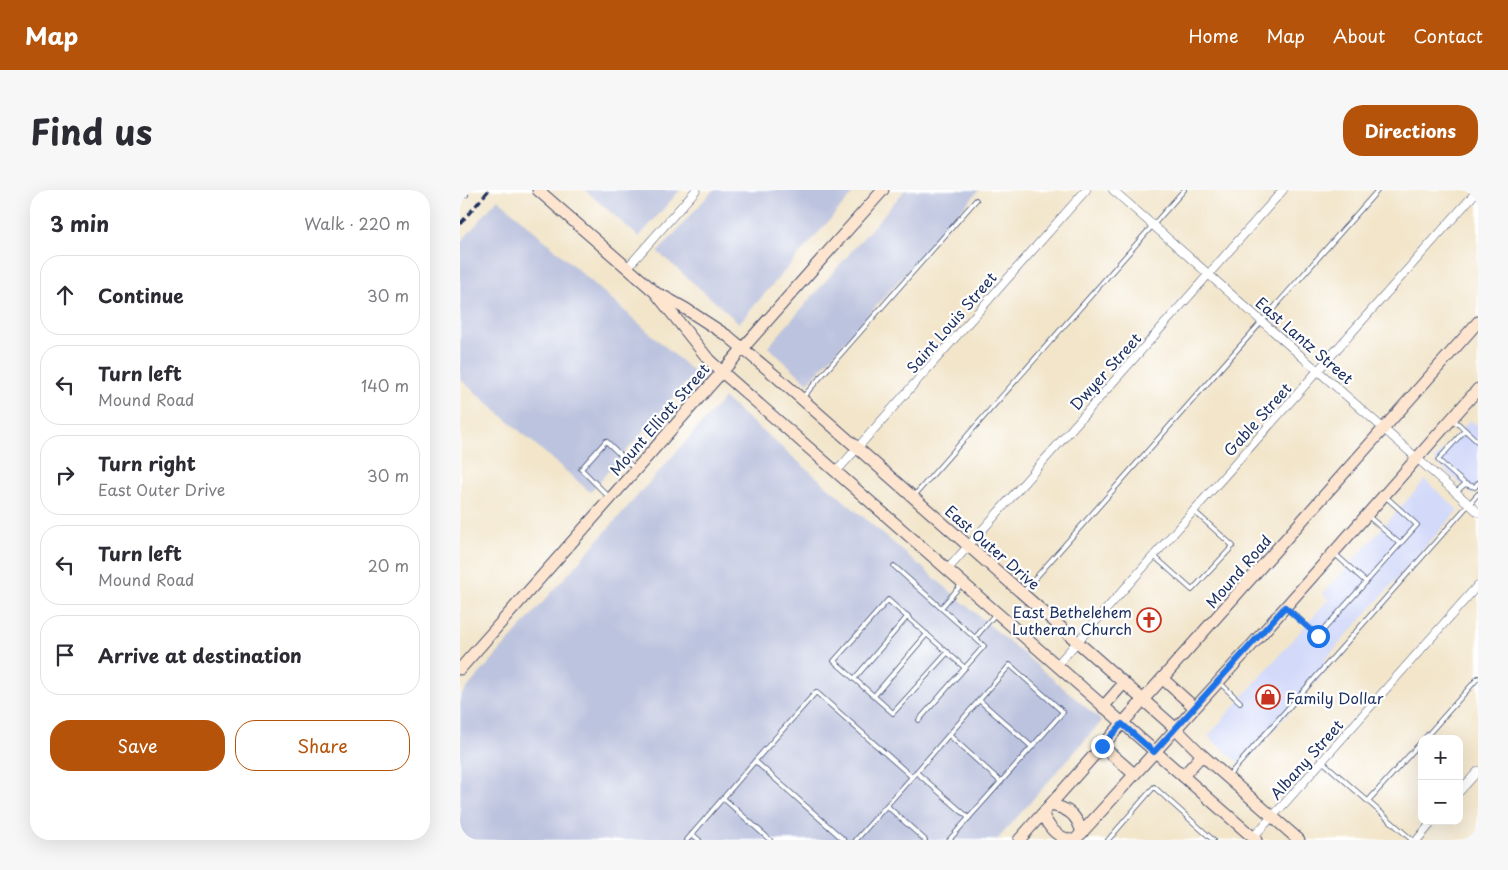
<!DOCTYPE html>
<meta charset="utf-8">
<style>
body{margin:0;font-family:"Playpen Sans",sans-serif;background:#f7f7f7;color:#2b2b33}
.controls{position:absolute;right:15px;bottom:15px;display:grid;overflow:hidden;border-radius:10px;box-shadow:0 5px 20px #0002}
.controls button{width:45px;height:45px;display:grid;place-items:center;padding:0;border:0;border-bottom:1px solid #e1e1e2;background:#fff;color:#2b2b33;font:25px sans-serif}
.stop{position:absolute;width:15px;height:15px;margin:-11px;border:4px solid #1a73e8;border-radius:50%;background:#fff}
.stop.end{background:#1a73e8;border-color:#fff;box-shadow:0 1px 5px #0008}
.list{margin:0;padding:0;list-style:none}
h2{display:flex;justify-content:space-between;align-items:center;height:65px;margin:0;padding:0 20px;font-size:21px}
h2 small{font-size:16px;font-weight:400;color:#7c7c81}
.list li{display:grid;grid-template-columns:32px 1fr auto;gap:15px;align-items:center;box-sizing:border-box;height:80px;margin:0 10px 10px;padding:0 10px;border:1px solid #e1e1e2;border-radius:20px}
.list b{display:block;font-size:19px;white-space:nowrap}
.list p{margin:0;font-size:16px;white-space:nowrap;color:#7c7c81}
.list em{font-size:16px;font-style:normal;color:#7c7c81}
.actions{display:flex;gap:10px;padding:15px 20px}
.actions a{flex:1;padding:11px 0;border:1px solid #b45309;border-radius:20px;text-align:center;font-size:18px;color:#b45309}
.actions .main{background:#b45309;color:#fff}
.icon{flex:none;width:28px;height:28px;fill:none;stroke:currentColor;stroke-width:2;stroke-linecap:round;stroke-linejoin:round}
.map{position:relative;flex:none;width:1018px;height:650px;overflow:hidden;border-radius:20px}
header{display:flex;align-items:center;gap:30px;box-sizing:border-box;height:70px;padding:0 25px;background:#b45309;color:#fff}
header strong{font-size:24px}
nav{display:flex;gap:28px;margin-inline-start:auto;font-size:18px}
.intro{display:flex;align-items:center;justify-content:space-between;box-sizing:border-box;height:120px;padding:0 30px}
h1{margin:0;font-size:35px}
.button{padding:12px 22px;border-radius:20px;background:#b45309;color:#fff;font-size:18px;font-weight:700}
main{display:flex;gap:30px;padding:0 30px}
aside{flex:1;background:#fff;border-radius:20px;box-shadow:0 5px 20px #0002}
.map>svg:first-child{display:block}
</style>
<header>
<strong>Map</strong>
<nav><a>Home</a><a>Map</a><a>About</a><a>Contact</a></nav>
</header>
<div class="intro"><h1>Find us</h1><a class="button">Directions</a></div>
<main>
<aside>
<h2>3 min<small>Walk · 220 m</small></h2>
<ul class="list">
<li><svg class="icon" aria-label="ahead" viewBox="0 0 24 24"><path d="M12 20V5M6 11l6-6 6 6"/></svg><div><b>Continue</b></div><em>30 m</em></li>
<li><svg class="icon" aria-label="left" viewBox="0 0 24 24"><path d="M17 20v-9H6M10 6l-5 5 5 5"/></svg><div><b>Turn left</b><p>Mound Road</p></div><em>140 m</em></li>
<li><svg class="icon" aria-label="right" viewBox="0 0 24 24"><path d="M7 20v-9h11M14 6l5 5-5 5"/></svg><div><b>Turn right</b><p>East Outer Drive</p></div><em>30 m</em></li>
<li><svg class="icon" aria-label="left" viewBox="0 0 24 24"><path d="M17 20v-9H6M10 6l-5 5 5 5"/></svg><div><b>Turn left</b><p>Mound Road</p></div><em>20 m</em></li>
<li><svg class="icon" aria-label="arrive" viewBox="0 0 24 24"><path d="M6 21V4h12l-3 4 3 4H6"/></svg><div><b>Arrive at destination</b></div></li>
</ul>
<div class="actions"><a class="main">Save</a><a>Share</a></div>
</aside>
<div class="map">
<svg width="1018" height="650" viewBox="0 0 1018 650">
<rect width="100%" height="100%" fill="#fff"/>
<filter id="ink" filterUnits="userSpaceOnUse"><feTurbulence type="fractalNoise" baseFrequency=".02" numOctaves="2"/><feDisplacementMap in="SourceGraphic" scale="10" xChannelSelector="R" yChannelSelector="G"/><feConvolveMatrix kernelMatrix="1 2 1 2 8 2 1 2 1" color-interpolation-filters="sRGB"/></filter>
<filter id="wash" filterUnits="userSpaceOnUse"><feTurbulence type="fractalNoise" baseFrequency=".0096" numOctaves="4" result="noise"/><feDisplacementMap in="SourceGraphic" scale="20" xChannelSelector="R" yChannelSelector="G"/><feGaussianBlur stdDeviation="1.12" result="paint"/><feColorMatrix in="noise" values="0 0 0 0 0 0 0 0 0 0 0 0 0 0 0 0 0 1.4 0 .05"/><feComposite in="paint" operator="in"/></filter>
<g filter="url(#wash)">
<rect width="100%" height="100%" fill="#f2e5ca"/>
<g fill="#d2d9f9">
<path d="M1010 230 1018 236V299L1013 305 974 270Z"/>
<path d="M965 290 998 320 864 471 869 477 782 576 748 546 868 410 863 404Z"/>
</g>
<g fill="#bcc3de">
<path d="M125 0H220L179 47Z"/>
<path d="M253 0H396L279 133 198 62Z"/>
<path d="M445 0H519L348 193 308 157Z"/>
<path d="M38 9 235 183 130 302 0 189V53Z"/>
<path d="M264 208 642 531 537 650H0V506Z"/>
</g>
</g>
<g filter="url(#ink)">
<g fill="none" stroke-linecap="round" stroke-linejoin="round">
<g stroke="#3b4a6e" stroke-width="5.5">
<g id="lane">
<path d="M1 0 6 5"/>
<path d="M343 207 516 10"/>
<path d="M994 230 1018 252"/>
<path d="M1005 294 978 270 1005 240"/>
<path d="M996 302 1005 294 1015 297 1018 293"/>
<path d="M454 306 724 0"/>
<path d="M149 307 121 279 146 251 175 279"/>
<path d="M908 326 940 354"/>
<path d="M694 366 732 400 773 356 734 321"/>
<path d="M434 376 481 418 501 395"/>
<path d="M906 392 957 335 925 306"/>
<path d="M564 401 918 0"/>
<path d="M481 418 515 448"/>
<path d="M827 418 858 446 906 392 875 364"/>
<path d="M488 462 433 523 374 471 428 410 505 478"/>
<path d="M394 489 448 426"/>
<path d="M760 493 780 512"/>
<path d="M414 506 467 444"/>
<path d="M519 510 572 557"/>
<path d="M459 530 524 456 515 448 536 423"/>
<path d="M489 545 541 592"/>
<path d="M964 549 1018 488"/>
<path d="M862 571 952 650"/>
<path d="M456 582 509 628"/>
<path d="M769 585 1018 304"/>
<path d="M452 587 550 475 603 522 489 650"/>
<path d="M263 608 310 650"/>
<path d="M908 611 962 551"/>
<path d="M427 616 465 650"/>
<path d="M232 644 239 650"/>
<path d="M227 650 295 571"/>
<path d="M384 650 295 571 356 502 452 587 396 650"/>
<path d="M648 650 694 597 753 650"/>
</g>
</g>
<g stroke="#3b4a6e" stroke-width="9">
<g id="street">
<path d="M653 0 1018 322"/>
<path d="M168 77 236 0"/>
<path d="M376 282 626 0"/>
<path d="M487 380 823 0"/>
<path d="M596 476 1018 0"/>
<path d="M999 602 1018 581"/>
<path d="M793 647 824 614 1018 395"/>
<path d="M957 650 973 631"/>
</g>
</g>
<g stroke="#3b4a6e" stroke-width="13">
<g id="secondary">
<path d="M78 0 195 102 249 170 261 181 796 650"/>
<path d="M201 105 226 119 269 147 318 188 715 538 742 565 839 650"/>
<path d="M0 479C141 320 281 159 423 0"/>
<path d="M703 489 734 517"/>
<path d="M643 517 664 493"/>
<path d="M642 556 674 584"/>
<path d="M723 586 742 565"/>
<path d="M590 615C608 618 617 625 622 643"/>
<path d="M583 624C588 637 596 647 611 650"/>
<path d="M559 650 1018 132"/>
<path d="M615 650 791 456 1018 199"/>
</g>
</g>
<use href="#lane" stroke="#fff" stroke-width="4"/>
<use href="#street" stroke="#fff" stroke-width="8"/>
<use href="#secondary" stroke="#fde5d0" stroke-width="11"/>
<path stroke="#1b2f5e" stroke-width="3" stroke-dasharray="8 4" stroke-linecap="butt" d="M0 34 29 0"/>
</g>
</g>
<g fill="none" stroke-linecap="round" stroke-linejoin="round" filter="url(#ink)">
<path stroke="#1a73e8" stroke-width="6" d="M642 556 662 534 694 562 825 417 858 446"/>
</g>
<defs>
<g id="church-ring" transform="scale(1.25)"><circle r="9.5" fill="#fff" stroke="#c8321e" stroke-width="1.5"/><path d="M-1.2-6h2.4v3.5h3.3v2.4h-3.3V6h-2.4V-.1h-3.3v-2.4h3.3Z" fill="#c8321e"/></g>
<g id="shop-ring" transform="scale(1.25)"><circle r="9.5" fill="#fff" stroke="#c8321e" stroke-width="1.5"/><path d="M-5-2.5h2.3a2.7 3.5 0 0 1 5.4 0H5L5.5 6h-11ZM-1.5-2.5h3a1.5 2.3 0 0 0-3 0Z" fill="#c8321e"/></g>
</defs>
<g fill-rule="evenodd">
<use href="#church-ring" x="689" y="430"/>
<use href="#shop-ring" x="808" y="507"/>
</g>
<g text-anchor="middle" dominant-baseline="central" stroke-width="4.5" stroke-linejoin="round" paint-order="stroke">
<g font-size="15" fill="#1b2f5e" stroke="#fff">
<text transform="translate(491 132) rotate(-49)">Saint Louis Street</text>
<text transform="translate(845 150) rotate(41)">East Lantz Street</text>
<text transform="translate(645 181) rotate(-48)">Dwyer Street</text>
<text transform="translate(199 229) rotate(-49)">Mount Elliott Street</text>
<text transform="translate(797 229) rotate(-48)">Gable Street</text>
<text transform="translate(533 357) rotate(41)">East Outer Drive</text>
<text transform="translate(778 381) rotate(-49)">Mound Road</text>
<text transform="translate(846 569) rotate(-48)">Albany Street</text>
</g>
<g font-size="15" fill="#1b2f5e" stroke="#fff" text-anchor="end">
<text x="672" y="421">East Bethelehem<tspan x="672" dy="17">Lutheran Church</tspan></text>
<text x="826" y="507" text-anchor="start">Family Dollar</text>
</g>
</g>
</svg>
<div class="controls">
<button>+</button>
<button>−</button>
</div>
<div class="stop" style="left:858px;top:446px"></div>
<div class="stop end" style="left:642px;top:556px"></div>
</div>
</main>
